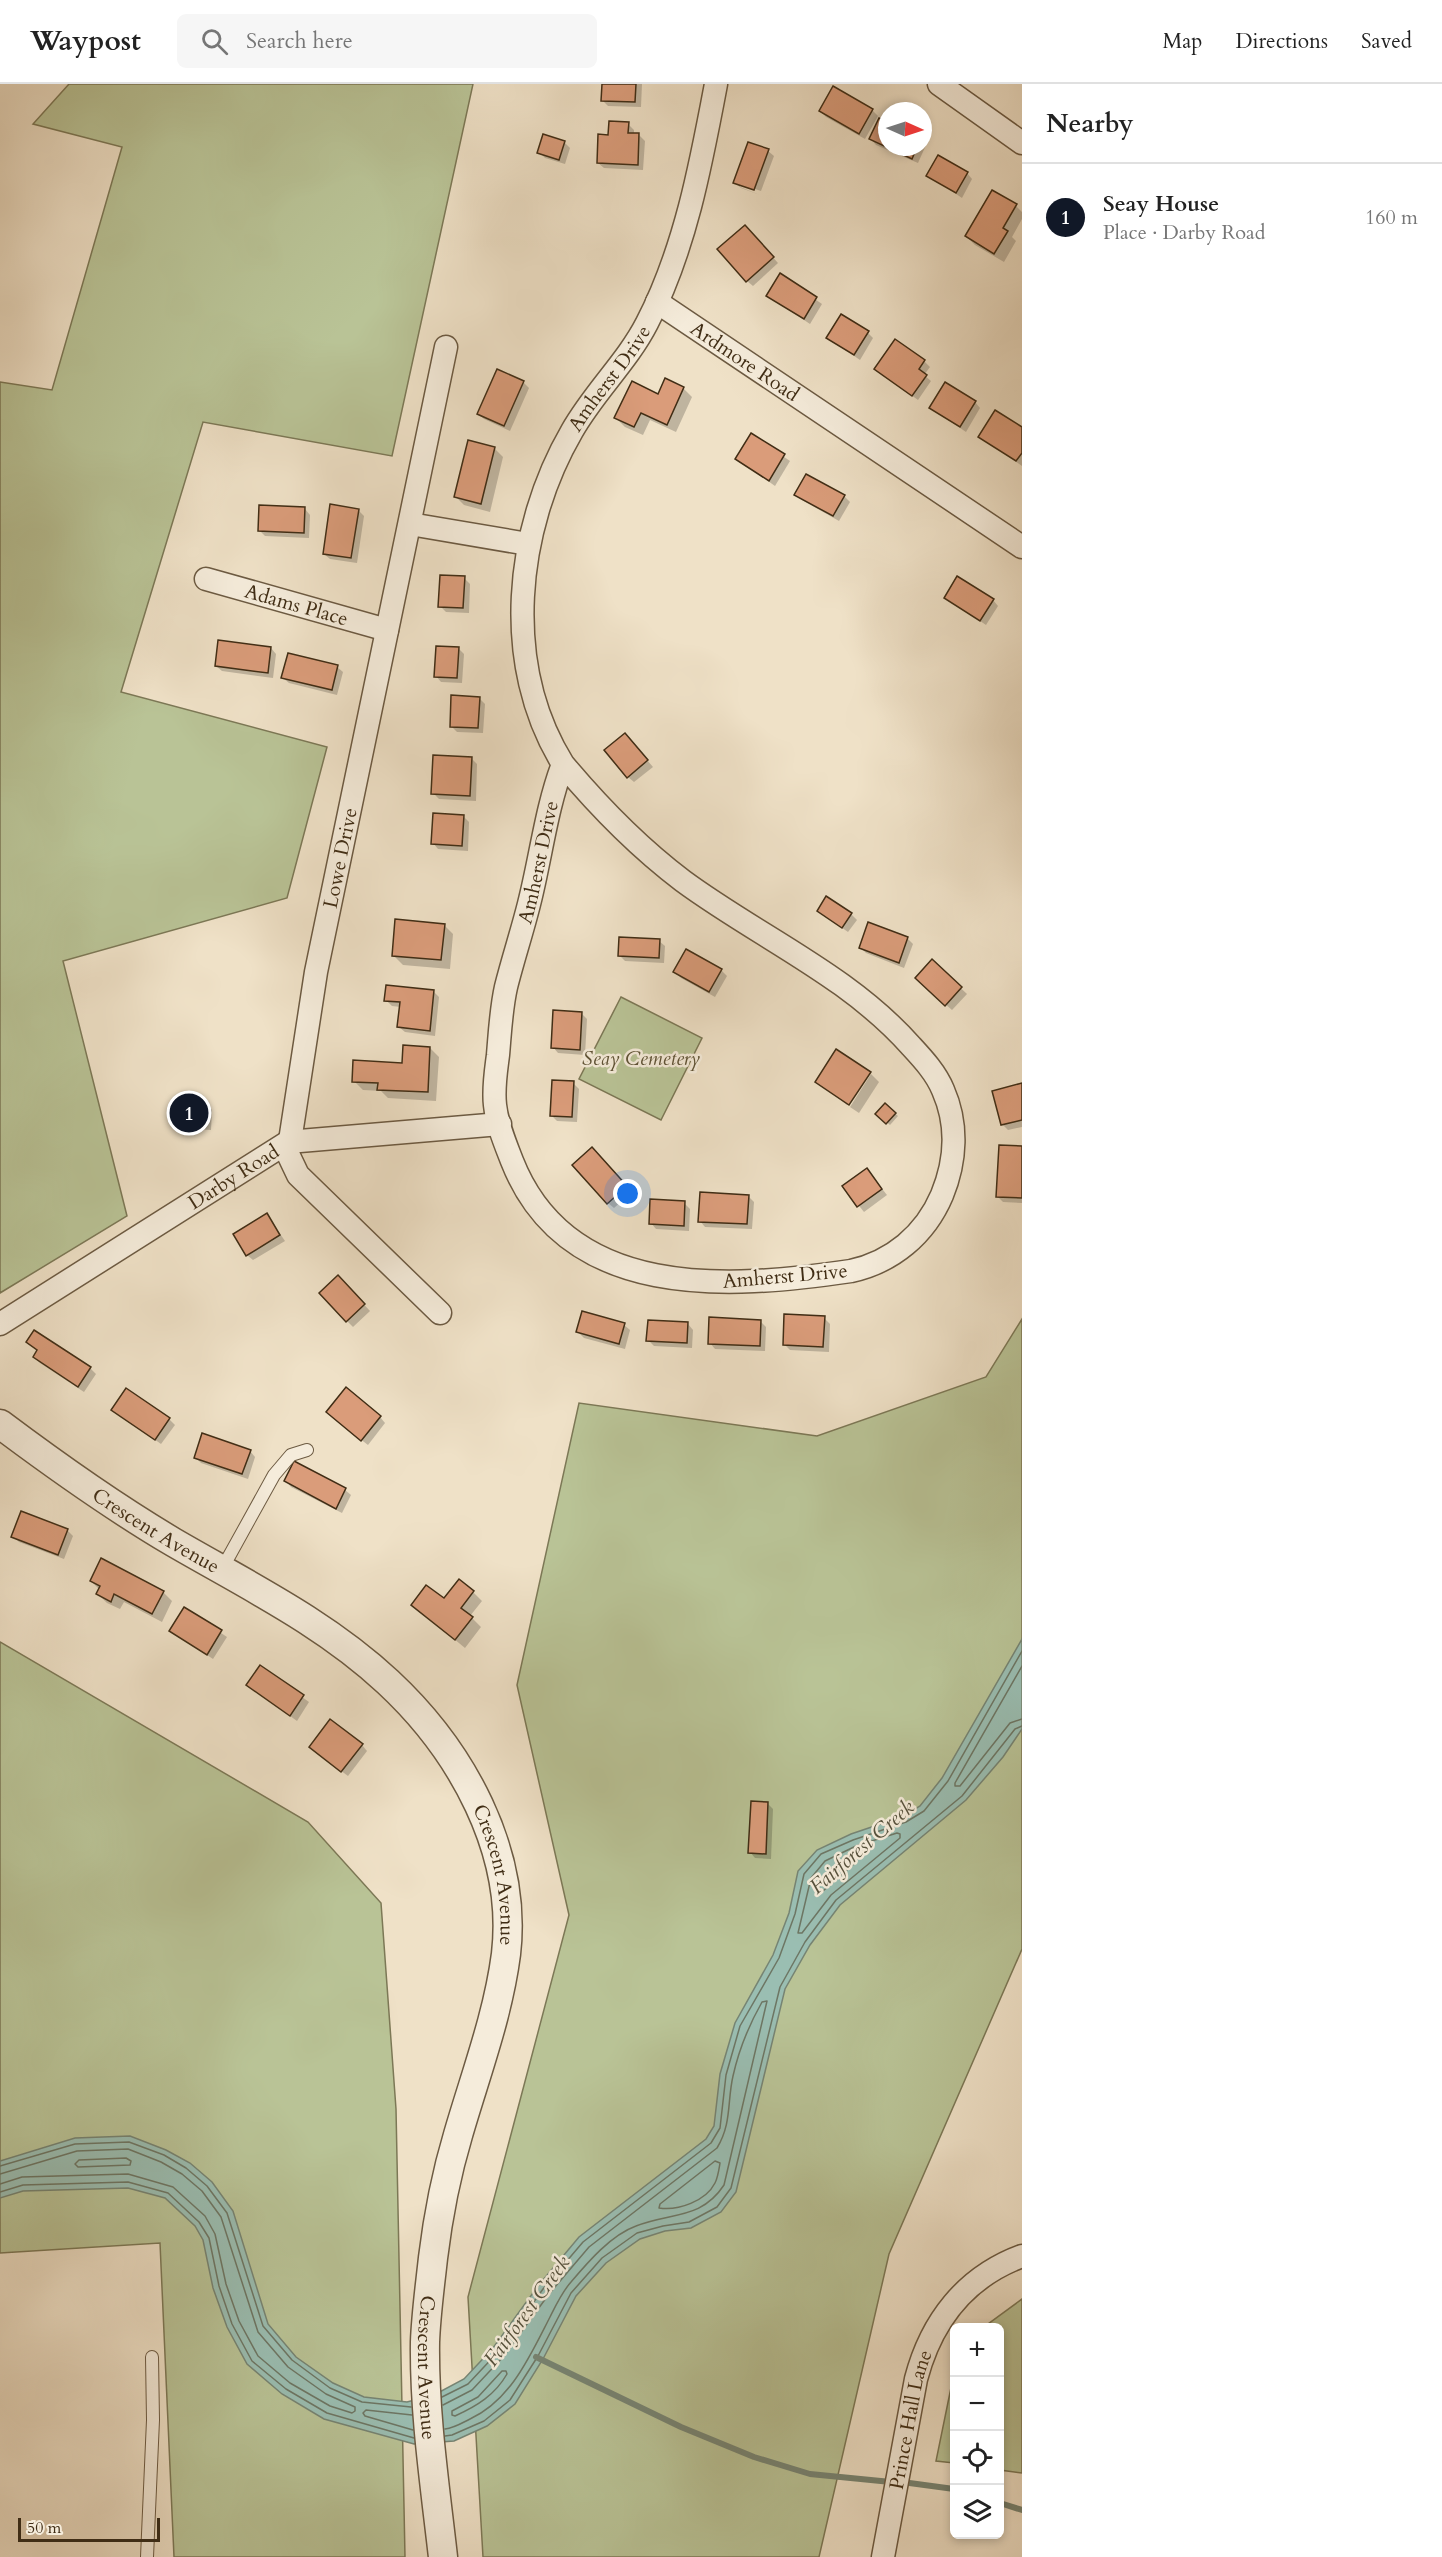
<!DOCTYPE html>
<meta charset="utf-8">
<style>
body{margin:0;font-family:Cardo,serif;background:#f6f6f6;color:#222}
.controls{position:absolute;right:18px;bottom:18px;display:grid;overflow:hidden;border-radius:9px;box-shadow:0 3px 9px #0003}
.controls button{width:54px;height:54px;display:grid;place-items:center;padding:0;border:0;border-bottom:2px solid #e0e0e0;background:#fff;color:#222;font:30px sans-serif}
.compass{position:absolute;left:878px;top:18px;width:54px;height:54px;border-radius:50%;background:#fff;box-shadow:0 3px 9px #0003;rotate:93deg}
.scale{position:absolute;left:18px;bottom:15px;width:142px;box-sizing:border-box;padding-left:6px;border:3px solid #402d15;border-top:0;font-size:16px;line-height:21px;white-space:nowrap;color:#402d15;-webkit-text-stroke:4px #f5ecdb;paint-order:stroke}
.you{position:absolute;left:628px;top:1110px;width:21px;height:21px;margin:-15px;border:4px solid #fff;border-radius:50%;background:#1a73e8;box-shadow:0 0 0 9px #1a73e833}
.badge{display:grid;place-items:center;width:39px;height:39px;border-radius:50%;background:#111827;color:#fff;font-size:20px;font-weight:700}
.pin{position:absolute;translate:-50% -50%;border:3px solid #fff;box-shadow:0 2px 6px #0006}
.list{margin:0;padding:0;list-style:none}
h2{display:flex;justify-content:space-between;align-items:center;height:78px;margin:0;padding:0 24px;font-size:26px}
h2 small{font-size:20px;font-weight:400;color:#767676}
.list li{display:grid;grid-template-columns:39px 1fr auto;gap:18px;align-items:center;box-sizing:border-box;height:108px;padding:0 24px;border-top:2px solid #e0e0e0}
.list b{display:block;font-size:22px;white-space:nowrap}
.list p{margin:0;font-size:20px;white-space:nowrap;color:#767676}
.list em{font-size:20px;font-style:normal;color:#767676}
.icon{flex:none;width:33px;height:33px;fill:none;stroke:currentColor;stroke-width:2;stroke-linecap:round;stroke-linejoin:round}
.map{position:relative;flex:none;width:1022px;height:2473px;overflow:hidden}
header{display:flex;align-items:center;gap:36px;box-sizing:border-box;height:84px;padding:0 30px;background:#fff;border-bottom:2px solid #e0e0e0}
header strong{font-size:28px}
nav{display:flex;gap:33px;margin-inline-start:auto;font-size:21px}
.search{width:420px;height:54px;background:#f6f6f6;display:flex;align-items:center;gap:15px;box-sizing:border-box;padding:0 21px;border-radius:9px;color:#767676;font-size:22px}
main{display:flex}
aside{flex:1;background:#fff}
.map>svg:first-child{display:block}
</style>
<header>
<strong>Waypost</strong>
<div class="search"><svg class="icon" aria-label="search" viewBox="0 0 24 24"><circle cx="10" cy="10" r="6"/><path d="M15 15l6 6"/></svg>Search here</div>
<nav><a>Map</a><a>Directions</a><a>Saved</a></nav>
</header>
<main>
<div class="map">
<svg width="1022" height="2473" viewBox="0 0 1022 2473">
<rect width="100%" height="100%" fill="#efe1c7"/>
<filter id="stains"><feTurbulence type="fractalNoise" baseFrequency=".00333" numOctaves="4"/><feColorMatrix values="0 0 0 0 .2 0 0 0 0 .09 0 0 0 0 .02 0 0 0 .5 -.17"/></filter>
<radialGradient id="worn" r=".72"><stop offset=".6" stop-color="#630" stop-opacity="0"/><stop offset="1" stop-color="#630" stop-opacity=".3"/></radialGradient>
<g fill="#b9c396" stroke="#7c7856" stroke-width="1.5">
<path d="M69 0H473L392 372 203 338 121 608 327 663 287 814 63 877 127 1132 0 1209V298L52 306 122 63 33 40Z"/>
<path d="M621 913 702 954 661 1036 579 995Z"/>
<path d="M1022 1235V1865L889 2170 819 2473H483L468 2213 569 1831 517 1601 579 1319 817 1352 986 1293Z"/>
<path d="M0 1558 308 1738 381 1819 396 2025 405 2473H174L160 2159 0 2169Z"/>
<path d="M1022 2215V2389L1000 2386V2244L984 2243Z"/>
<path d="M954 2289V2379L936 2377Z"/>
</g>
<path fill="#9abeb2" stroke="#768473" stroke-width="1.5" d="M1022 1555V1645L1003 1673 966 1716 840 1821 810 1861 785 1905 736 2108 721 2128 691 2144 665 2147 640 2155 606 2179 576 2212 543 2275 515 2320 487 2342 454 2357 414 2360 324 2335 282 2310 247 2280 227 2243 213 2204 203 2156 195 2142 165 2114 128 2104 23 2107 0 2114V2077L75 2054 130 2052 166 2066 190 2079 212 2098 233 2127 268 2240 296 2273 333 2299 364 2313 407 2318 434 2311 464 2295 493 2264 538 2202 579 2153 706 2055 714 2042 720 1990 735 1939 773 1871 789 1829 798 1787 817 1766 851 1750 904 1732 920 1722 942 1694Z"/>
<g fill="#0003">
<path d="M603 0H642L641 23 608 22 602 16Z"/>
<path d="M872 26 878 32 865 55 826 33 820 27Z"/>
<path d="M887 39V63H923V57L926 61 918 79 876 61 871 55Z"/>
<path d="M628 40 634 46V51H639L645 57 643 86 604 84 598 79 610 52Z"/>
<path d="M564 58 570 64 565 80 545 74 539 68Z"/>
<path d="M768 67 774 72 761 107 740 100V103L760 111 741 104 735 99Z"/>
<path d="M967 89 972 95 962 114 928 91Z"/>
<path d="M1016 122 1022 128V135L1012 153 1016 157 1004 178 975 161 966 152Z"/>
<path d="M750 148 778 179 753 202 747 197Z"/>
<path d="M780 191 822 220 810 240 768 212Z"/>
<path d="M868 249 873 254 860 276 828 254Z"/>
<path d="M924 277 930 283 924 291 931 297 918 316 882 290Z"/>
<path d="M523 298 529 304 510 347 484 335 478 330Z"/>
<path d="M683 304 692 313 676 348 650 336 643 351 625 343 616 334 659 312Z"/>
<path d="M975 318 980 324 966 348 931 324Z"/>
<path d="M1022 345V382L980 353Z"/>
<path d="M752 351 790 377 775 402 737 375Z"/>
<path d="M494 364 503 373 490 428 464 421 455 412Z"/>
<path d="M796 411 844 412 850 418 839 437 802 416Z"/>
<path d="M305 425 310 431 309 454 265 452 259 446Z"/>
<path d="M358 426 364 432 357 479 330 475 324 470Z"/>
<path d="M464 494 470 500 469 529 446 528 440 522Z"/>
<path d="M946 514 993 516 998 522 986 541Z"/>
<path d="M271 564 276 570 273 594 222 587 216 582Z"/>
<path d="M458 564 464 570 462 599 441 598 436 592Z"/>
<path d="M337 583 343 588 337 611 289 599 283 594Z"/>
<path d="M479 614 485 620 483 649 457 648 451 642Z"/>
<path d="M630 656 653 683 634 698 628 693Z"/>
<path d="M472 675 477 680 476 717 439 715 433 709Z"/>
<path d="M463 732 469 738 468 767 438 765 433 759Z"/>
<path d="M818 827 851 830 857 836 848 848Z"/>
<path d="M869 840 908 855 913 860 904 884 866 869 860 863Z"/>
<path d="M444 841 453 850 450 885 403 881 394 872Z"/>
<path d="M659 857 665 862 664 879 625 877 619 871Z"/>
<path d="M932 877 967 910 952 926 922 900Z"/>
<path d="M721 886 727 892 715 913 681 894 675 888Z"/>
<path d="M433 907 439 913 435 952 405 948 399 943 401 923 392 922 386 916Z"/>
<path d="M581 929 587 935 585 971 558 969 553 963Z"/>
<path d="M430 964 439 973 436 1017 388 1014 381 1007 363 1006 354 997 404 980Z"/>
<path d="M869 989 847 1021 817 998Z"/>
<path d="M871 990 879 998 859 1029 850 1023Z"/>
<path d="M573 999 579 1005 577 1038 557 1037 551 1031Z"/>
<path d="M1022 1001V1043L1008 1046 1003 1041Z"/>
<path d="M207 1020 212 1026 211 1046 179 1044 173 1038Z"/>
<path d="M885 1021 898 1032 890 1041 877 1030Z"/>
<path d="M1022 1063V1119L1003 1118 997 1112Z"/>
<path d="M597 1071 631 1109 614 1124 608 1119Z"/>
<path d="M867 1086 887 1111 864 1128 844 1103Z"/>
<path d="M748 1112 754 1118 752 1145 705 1143 700 1137Z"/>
<path d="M684 1119 690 1125 689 1147 656 1145 651 1139Z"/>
<path d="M267 1131 285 1157 253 1176 247 1171Z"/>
<path d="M338 1193 370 1227 353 1243 347 1237Z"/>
<path d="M824 1234 830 1240 829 1268 790 1266 784 1260Z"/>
<path d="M760 1237 766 1243 765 1267 715 1265 710 1259Z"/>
<path d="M688 1240 693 1246 692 1264 654 1262 648 1256Z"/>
<path d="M624 1241 630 1246 625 1265 584 1254 578 1248Z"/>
<path d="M28 1258 90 1284 96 1290 84 1308 40 1279 34 1273 38 1267Z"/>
<path d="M113 1326 169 1335 175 1341 161 1360Z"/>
<path d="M380 1333 385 1339 368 1361 333 1334Z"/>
<path d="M250 1367 255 1373 248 1395 201 1379 195 1373Z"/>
<path d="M286 1397 345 1406 351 1411 342 1429 291 1403Z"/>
<path d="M67 1446 73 1452 64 1475 19 1458 13 1452Z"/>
<path d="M102 1476 163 1508 172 1517 162 1538 124 1518 120 1525 107 1519 98 1510 100 1506 91 1497Z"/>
<path d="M473 1508 482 1517 470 1532 481 1543 465 1564 413 1521Z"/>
<path d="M185 1525 227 1553 213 1575 171 1547Z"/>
<path d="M260 1583 309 1618 297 1637 248 1601Z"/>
<path d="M362 1661 367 1667 348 1692 316 1668Z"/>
<path d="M768 1720 773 1725 771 1775 755 1774 750 1768Z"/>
</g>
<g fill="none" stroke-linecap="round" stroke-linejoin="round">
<g stroke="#6d7664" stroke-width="1.5">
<path d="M1022 1582 955 1699V1702H960L1010 1639 1022 1635"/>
<path d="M897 1749 900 1750V1754L831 1811 802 1849H798L811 1794 825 1777 856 1762Z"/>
<path d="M852 1774 855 1776V1779L823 1807 819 1806C817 1789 838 1780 852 1774Z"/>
<path d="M126 2074 131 2077 130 2081 78 2083 75 2080 79 2076Z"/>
<path d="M715 2077 720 2079C719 2085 718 2093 715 2099 706 2117 678 2127 659 2124L660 2120Z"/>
<path d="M0 2082 75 2060 129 2058 164 2071 186 2084 207 2102 227 2129 263 2242 292 2276 330 2304 362 2318 411 2323"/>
<path d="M0 2090 77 2067 128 2065 161 2078 182 2090 202 2107 221 2133 258 2248 288 2283 326 2310 355 2323V2327L352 2329 330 2322 290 2299 258 2272 239 2237 226 2200 215 2150 205 2132 173 2103 128 2090 22 2093 0 2100"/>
<path d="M0 2108 23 2101 128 2098 168 2109 199 2138 209 2154 219 2202 232 2240 252 2277 286 2305 327 2329 414 2354"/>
<path d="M502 2287H506L507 2290C495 2311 477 2322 455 2332L452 2331V2327L478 2313Z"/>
<path d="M442 2313 468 2300 498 2268 543 2205 583 2158 711 2059 720 2044 726 1991 740 1942 779 1874 795 1830 804 1790 821 1770 853 1756 906 1738 924 1727 948 1697 1022 1567"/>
<path d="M443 2321 472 2306 503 2273 549 2210 589 2163 717 2064C732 2039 727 2018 733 1992 739 1965 749 1941 762 1918L767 1917 724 2101C701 2136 671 2128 636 2142 611 2151 588 2178 571 2198 562 2208 556 2221 550 2233 530 2272 511 2316 470 2335 462 2339 454 2344 445 2345"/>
<path d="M412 2331 366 2326 363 2329 365 2332 413 2346"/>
<path d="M445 2352 452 2351 484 2337 510 2316 538 2272 571 2209 602 2174 637 2149 663 2142 689 2138 717 2123 731 2104 780 1903 805 1858 836 1816 962 1712 1015 1645 1022 1642"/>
</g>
<g stroke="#768473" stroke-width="6">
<path d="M536 2273 681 2343 754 2373 810 2390 891 2398"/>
<path d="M902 2398 954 2405"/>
<path d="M1000 2419 1022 2426"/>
</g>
</g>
<g fill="#da9c7a" stroke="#402d15" stroke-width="1.5">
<path d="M602 0H636L635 18 601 17Z"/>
<path d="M833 2 873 25 859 50 819 27Z"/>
<path d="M879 34 887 38V63H917L912 75 869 55Z"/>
<path d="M609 37 629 38 628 49H639L638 81 597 79 598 50 608 51Z"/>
<path d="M543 50 565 57 559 76 537 69Z"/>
<path d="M748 58 769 65 754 106 733 99Z"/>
<path d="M938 71 968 88 956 109 926 92Z"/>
<path d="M992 106 1017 120 1003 144 1008 147 994 170 965 152Z"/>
<path d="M745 141 774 173 746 198 717 165Z"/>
<path d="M780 189 817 213 804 235 766 212Z"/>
<path d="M841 230 869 247 854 271 826 254Z"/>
<path d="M895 255 925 276 919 285 927 291 912 312 874 285Z"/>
<path d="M497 285 524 297 504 342 477 330Z"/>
<path d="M665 294 684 303 667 341 641 329 634 343 614 334 632 297 658 310Z"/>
<path d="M945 298 976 317 960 343 929 324Z"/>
<path d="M995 326 1022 343V369L1016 377 978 353Z"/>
<path d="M751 349 785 370 769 397 735 375Z"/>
<path d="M468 356 495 363 481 420 454 413Z"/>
<path d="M806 390 845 411 833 432 794 411Z"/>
<path d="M330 420 359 425 351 474 323 470Z"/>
<path d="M259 421 305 423 304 449 258 447Z"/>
<path d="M440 491 465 492 463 524 438 523Z"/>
<path d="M957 492 994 515 980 537 944 514Z"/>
<path d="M218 556 271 563 268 589 215 582Z"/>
<path d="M436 562 459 563 457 594 434 593Z"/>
<path d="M288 569 338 581 332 606 281 594Z"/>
<path d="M451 611 480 613 478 644 450 643Z"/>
<path d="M625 649 648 676 627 694 604 666Z"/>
<path d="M433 671 472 673 470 712 431 710Z"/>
<path d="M433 729 464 731 462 762 431 760Z"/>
<path d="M826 812 852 829 842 844 817 827Z"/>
<path d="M395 835 445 840 441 876 392 872Z"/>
<path d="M868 838 908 853 899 879 859 864Z"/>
<path d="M619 853 660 855 659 874 618 872Z"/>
<path d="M686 865 722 885 709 908 673 888Z"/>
<path d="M932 875 962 903 945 922 915 894Z"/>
<path d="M386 901 434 906 430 947 397 943 400 918 384 917Z"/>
<path d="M553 926 582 928 580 966 551 964Z"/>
<path d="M403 961 430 963 428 1008 377 1006 378 999 352 998 353 976 402 979Z"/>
<path d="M836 965 871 988 849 1021 815 998Z"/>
<path d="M552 996 574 997 572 1033 550 1032Z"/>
<path d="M1022 999V1036L1001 1041 992 1007Z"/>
<path d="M173 1017 207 1019 206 1041 171 1039Z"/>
<path d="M885 1019 896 1029 886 1040 875 1030Z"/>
<path d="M999 1061 1022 1062V1114L996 1113Z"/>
<path d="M592 1063 627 1102 607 1120 572 1081Z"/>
<path d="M867 1084 882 1105 857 1123 842 1102Z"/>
<path d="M700 1108 749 1111 747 1140 698 1138Z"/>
<path d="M650 1115 685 1117 684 1142 649 1140Z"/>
<path d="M267 1129 280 1151 246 1172 233 1150Z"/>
<path d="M338 1191 365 1220 346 1238 319 1209Z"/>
<path d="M582 1227 625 1239 619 1260 576 1248Z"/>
<path d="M784 1230 825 1232 823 1263 783 1261Z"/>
<path d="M709 1233 761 1236 760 1262 708 1260Z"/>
<path d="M648 1236 688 1238 687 1259 646 1257Z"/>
<path d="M34 1246 91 1283 78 1303 33 1273 37 1266 26 1258Z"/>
<path d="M346 1303 381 1332 361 1357 326 1328Z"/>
<path d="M126 1304 170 1334 155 1356 111 1326Z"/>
<path d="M202 1349 251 1366 242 1390 194 1374Z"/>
<path d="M294 1377 346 1404 336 1425 284 1397Z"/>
<path d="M21 1427 68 1445 58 1471 11 1453Z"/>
<path d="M101 1474 164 1507 152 1530 114 1510 111 1518 96 1510 100 1502 90 1497Z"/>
<path d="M459 1495 474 1507 461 1524 473 1533 455 1556 411 1521 426 1501 444 1514Z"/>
<path d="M184 1523 222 1546 207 1571 169 1547Z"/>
<path d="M260 1581 304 1611 290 1632 246 1601Z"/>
<path d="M330 1635 363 1660 341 1688 309 1663Z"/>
<path d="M751 1717 768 1718 766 1770 748 1769Z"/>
</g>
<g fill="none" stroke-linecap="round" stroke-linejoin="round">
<g stroke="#6c5a42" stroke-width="14">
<g id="service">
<path d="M222 1485 274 1391 291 1371 307 1366"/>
<path d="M147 2473 153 2336 152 2273"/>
</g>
</g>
<g stroke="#6c5a42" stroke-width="25">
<g id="minor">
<path d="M939 0 1022 59"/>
<path id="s1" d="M657 218 1022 463"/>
<path d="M410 440 528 460"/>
<path id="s2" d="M206 495 387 546"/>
<path id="s3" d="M563 680C599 723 638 763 683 797 759 853 848 891 911 962 923 975 936 989 943 1006 958 1040 956 1077 942 1111 925 1151 892 1178 851 1187 728 1205 567 1217 512 1077 505 1059 497 1040 495 1021 493 1004 496 987 498 971 500 948 501 925 506 903 513 875 522 848 529 820 541 773 546 725 563 680 501 580 515 445 572 347 594 308 627 278 647 239 685 166 701 80 716 0"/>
<path id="s4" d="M440 1229 298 1091 288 1070 316 888 446 263"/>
<path id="s5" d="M0 1240 288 1058 500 1040"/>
<path id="s6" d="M883 2473 916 2295C931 2238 965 2193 1022 2172"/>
</g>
</g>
<g stroke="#6c5a42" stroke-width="31">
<g id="tertiary">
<path id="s7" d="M0 1340C56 1382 112 1422 173 1458 247 1501 325 1539 388 1598 461 1666 518 1767 506 1870 498 1932 475 1992 458 2051 446 2091 438 2133 433 2174 430 2202 426 2230 425 2258 424 2329 435 2402 443 2473"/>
</g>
</g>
<use href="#service" stroke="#f5ecdb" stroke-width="12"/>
<use href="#minor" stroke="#f5ecdb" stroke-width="22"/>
<use href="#tertiary" stroke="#f5ecdb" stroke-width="28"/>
</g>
<g text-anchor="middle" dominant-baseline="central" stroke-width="5" stroke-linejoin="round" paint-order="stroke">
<g font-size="20" fill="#402d15" stroke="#f5ecdb">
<text stroke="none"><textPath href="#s1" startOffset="106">Ardmore Road</textPath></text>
<text stroke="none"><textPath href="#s3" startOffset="1946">Amherst Drive</textPath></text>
<text stroke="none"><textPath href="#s2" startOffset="94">Adams Place</textPath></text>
<text stroke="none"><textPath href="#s4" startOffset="522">Lowe Drive</textPath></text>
<text stroke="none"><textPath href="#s3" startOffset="1431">Amherst Drive</textPath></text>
<text stroke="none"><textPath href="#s5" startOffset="276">Darby Road</textPath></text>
<text transform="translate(785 1192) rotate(-5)">Amherst Drive</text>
<text stroke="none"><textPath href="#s7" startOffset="189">Crescent Avenue</textPath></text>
<text stroke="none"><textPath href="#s7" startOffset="693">Crescent Avenue</textPath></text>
<text stroke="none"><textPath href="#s7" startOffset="1197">Crescent Avenue</textPath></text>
<text stroke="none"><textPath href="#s6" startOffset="140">Prince Hall Lane</textPath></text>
</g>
<g font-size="20" font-style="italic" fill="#5e5235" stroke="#f5ecdb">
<text x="641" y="974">Seay Cemetery</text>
</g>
<g font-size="21" font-style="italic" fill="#56513c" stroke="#f5ecdb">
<text transform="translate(862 1763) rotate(-41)">Fairforest Creek</text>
<text transform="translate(527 2227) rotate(-54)">Fairforest Creek</text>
</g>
</g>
<rect width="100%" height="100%" filter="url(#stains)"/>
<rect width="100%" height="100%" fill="url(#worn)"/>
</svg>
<div class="controls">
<button>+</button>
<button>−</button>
<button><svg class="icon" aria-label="locate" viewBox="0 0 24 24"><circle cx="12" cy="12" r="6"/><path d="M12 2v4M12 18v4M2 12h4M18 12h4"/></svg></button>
<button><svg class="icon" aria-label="layers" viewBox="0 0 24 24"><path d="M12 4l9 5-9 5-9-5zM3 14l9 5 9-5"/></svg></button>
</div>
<svg class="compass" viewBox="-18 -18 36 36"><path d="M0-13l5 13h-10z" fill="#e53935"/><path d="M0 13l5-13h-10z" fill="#767676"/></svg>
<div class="scale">50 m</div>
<div class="you"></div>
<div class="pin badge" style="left:189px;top:1029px">1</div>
</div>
<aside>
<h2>Nearby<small></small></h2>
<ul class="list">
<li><span class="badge">1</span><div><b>Seay House</b><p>Place · Darby Road</p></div><em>160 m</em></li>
</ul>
</aside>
</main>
